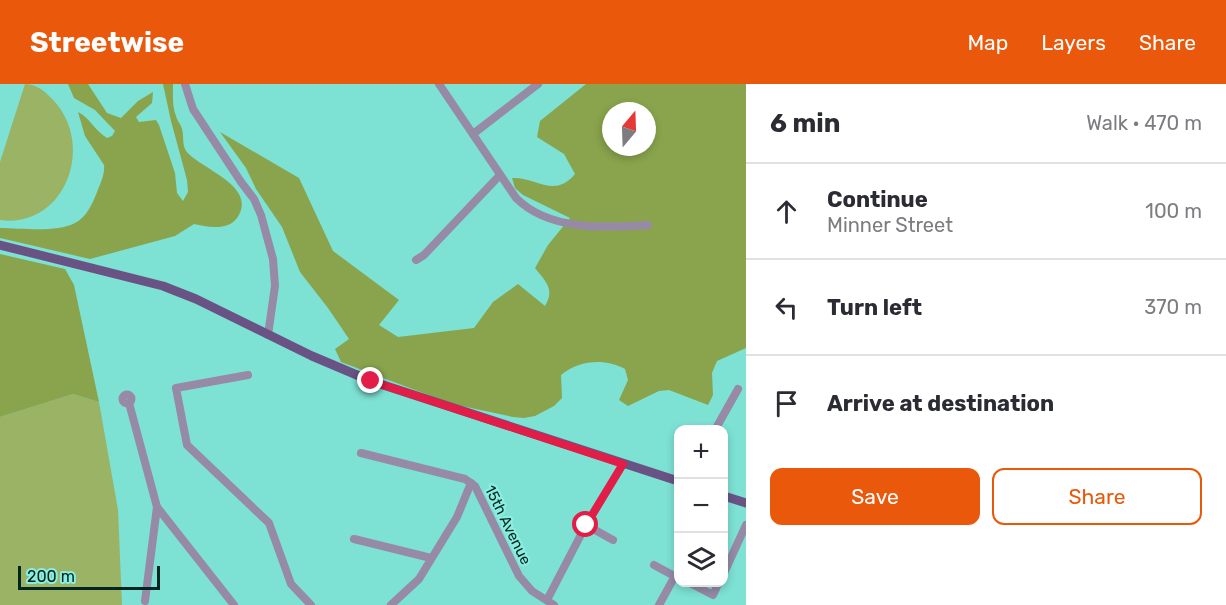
<!DOCTYPE html>
<meta charset="utf-8">
<style>
body{margin:0;font-family:Rubik,sans-serif;background:#f7f7f7;color:#2b2b33}
.controls{position:absolute;right:18px;bottom:18px;display:grid;overflow:hidden;border-radius:12px;box-shadow:0 3px 9px #0003}
.controls button{width:54px;height:54px;display:grid;place-items:center;padding:0;border:0;border-bottom:2px solid #e1e1e2;background:#fff;color:#2b2b33;font:30px sans-serif}
.compass{position:absolute;left:602px;top:18px;width:54px;height:54px;border-radius:50%;background:#fff;box-shadow:0 3px 9px #0003;rotate:19deg}
.scale{position:absolute;left:18px;bottom:15px;width:142px;box-sizing:border-box;padding-left:6px;border:3px solid #032521;border-top:0;font-size:16px;line-height:21px;white-space:nowrap;color:#032521;-webkit-text-stroke:4px #8aeee0;paint-order:stroke}
.stop{position:absolute;width:18px;height:18px;margin:-14px;border:4px solid #e11d48;border-radius:50%;background:#fff}
.stop.end{background:#e11d48;border-color:#fff;box-shadow:0 2px 6px #0008}
.list{margin:0;padding:0;list-style:none}
h2{display:flex;justify-content:space-between;align-items:center;height:78px;margin:0;padding:0 24px;font-size:26px}
h2 small{font-size:20px;font-weight:400;color:#7c7c81}
.list li{display:grid;grid-template-columns:39px 1fr auto;gap:18px;align-items:center;box-sizing:border-box;height:96px;padding:0 24px;border-top:2px solid #e1e1e2}
.list b{display:block;font-size:22px;white-space:nowrap}
.list p{margin:0;font-size:20px;white-space:nowrap;color:#7c7c81}
.list em{font-size:20px;font-style:normal;color:#7c7c81}
.actions{display:flex;gap:12px;padding:18px 24px}
.actions a{flex:1;padding:14px 0;border:2px solid #ea580c;border-radius:12px;text-align:center;font-size:21px;color:#ea580c}
.actions .main{background:#ea580c;color:#fff}
.icon{flex:none;width:33px;height:33px;fill:none;stroke:currentColor;stroke-width:2;stroke-linecap:round;stroke-linejoin:round}
.map{position:relative;flex:none;width:746px;height:521px;overflow:hidden}
header{display:flex;align-items:center;gap:36px;box-sizing:border-box;height:84px;padding:0 30px;background:#ea580c;color:#fff}
header strong{font-size:28px}
nav{display:flex;gap:33px;margin-inline-start:auto;font-size:21px}
main{display:flex}
aside{flex:1;background:#fff}
.map>svg:first-child{display:block}
</style>
<header>
<strong>Streetwise</strong>
<nav><a>Map</a><a>Layers</a><a>Share</a></nav>
</header>
<main>
<div class="map">
<svg width="746" height="521" viewBox="0 0 746 521">
<rect width="100%" height="100%" fill="#7de1d3"/>
<g fill="#9ab364">
<path d="M25 0C34 0 43 5 49 12 98 56 67 145 0 136V78Z"/>
<path d="M73 310 99 318 118 426 122 521H0V333Z"/>
</g>
<g fill="#8aa44d" fill-rule="evenodd">
<path d="M68 0H88L107 29 121 34 138 17 153 8 152 19 136 33 139 38 156 36 159 41 175 89 177 109 183 117 188 108 187 96 171 37 163 0H173C173 11 172 22 176 32 177 37 181 40 182 45 184 52 182 61 186 67 200 85 259 102 237 134 228 147 207 143 194 140L175 152 90 175 0 154V144C22 144 56 149 75 139 86 134 93 119 97 108 100 100 105 91 104 81L85 52 78 28C90 34 95 47 107 54L112 52 115 47 95 26 74 14Z"/>
<path d="M586 0H746V264L717 277 712 289 713 311 708 321 669 306 659 307 628 322 619 316 628 296 625 285C605 274 579 276 561 291L562 314 554 322 535 332 524 334 513 333 452 320 341 278 335 265 349 255 328 224 300 188 282 143 256 105 246 84 220 48 299 94 333 167 399 216 379 241 398 253 474 244 493 218 518 200 545 222C555 205 546 198 535 184L548 161 570 134 523 111 515 104 512 94C537 93 554 115 575 90L564 70 537 53 540 37ZM611 27H647V63H611Z"/>
<path d="M0 170 65 185 74 201 99 318 73 310 0 333Z"/>
</g>
<g fill="none" stroke-linecap="round" stroke-linejoin="round">
<g stroke="#968aa7" stroke-width="8">
<path d="M185 0 193 25 241 98 254 115 261 131 273 175 275 202 268 251"/>
<path d="M439 0 516 114C549 147 604 144 648 141"/>
<path d="M473 50 538 0"/>
<path d="M416 176 424 171 500 91"/>
<path d="M248 291 176 304 187 361 269 439 291 500 311 521"/>
<circle cx="127" cy="315" r="4.5"/>
<path d="M129 319 157 423 234 521"/>
<path d="M715 346 738 305"/>
<path d="M361 369 465 395 475 402 519 492 532 507 554 521"/>
<path d="M586 441 613 456"/>
<path d="M354 455 431 474"/>
<path d="M654 481 678 494"/>
<path d="M724 489 746 441"/>
<path d="M688 498 713 511 719 498"/>
<path d="M547 516 586 441 623 380"/>
<path d="M145 517 157 423"/>
<path d="M391 521 419 495 457 433 471 399"/>
<path d="M659 521 675 492"/>
</g>
<g stroke="#695385" stroke-width="9">
<path d="M0 161 163 202 196 215 312 272 371 297 678 397"/>
<path d="M724 412 746 419"/>
</g>
</g>
<g fill="none" stroke-linecap="round" stroke-linejoin="round">
<path stroke="#e11d48" stroke-width="8" d="M371 297 623 380 586 441"/>
</g>
<g text-anchor="middle" dominant-baseline="central" stroke-width="4.5" stroke-linejoin="round" paint-order="stroke">
<g font-size="15" fill="#032521" stroke="#8aeee0">
<text transform="translate(508 441) rotate(64)">15th Avenue</text>
</g>
</g>
</svg>
<div class="controls">
<button>+</button>
<button>−</button>
<button><svg class="icon" aria-label="layers" viewBox="0 0 24 24"><path d="M12 4l9 5-9 5-9-5zM3 14l9 5 9-5"/></svg></button>
</div>
<svg class="compass" viewBox="-18 -18 36 36"><path d="M0-13l5 13h-10z" fill="#e53935"/><path d="M0 13l5-13h-10z" fill="#7c7c81"/></svg>
<div class="scale">200 m</div>
<div class="stop" style="left:586px;top:441px"></div>
<div class="stop end" style="left:371px;top:297px"></div>
</div>
<aside>
<h2>6 min<small>Walk · 470 m</small></h2>
<ul class="list">
<li><svg class="icon" aria-label="ahead" viewBox="0 0 24 24"><path d="M12 20V5M6 11l6-6 6 6"/></svg><div><b>Continue</b><p>Minner Street</p></div><em>100 m</em></li>
<li><svg class="icon" aria-label="left" viewBox="0 0 24 24"><path d="M17 20v-9H6M10 6l-5 5 5 5"/></svg><div><b>Turn left</b></div><em>370 m</em></li>
<li><svg class="icon" aria-label="arrive" viewBox="0 0 24 24"><path d="M6 21V4h12l-3 4 3 4H6"/></svg><div><b>Arrive at destination</b></div></li>
</ul>
<div class="actions"><a class="main">Save</a><a>Share</a></div>
</aside>
</main>
